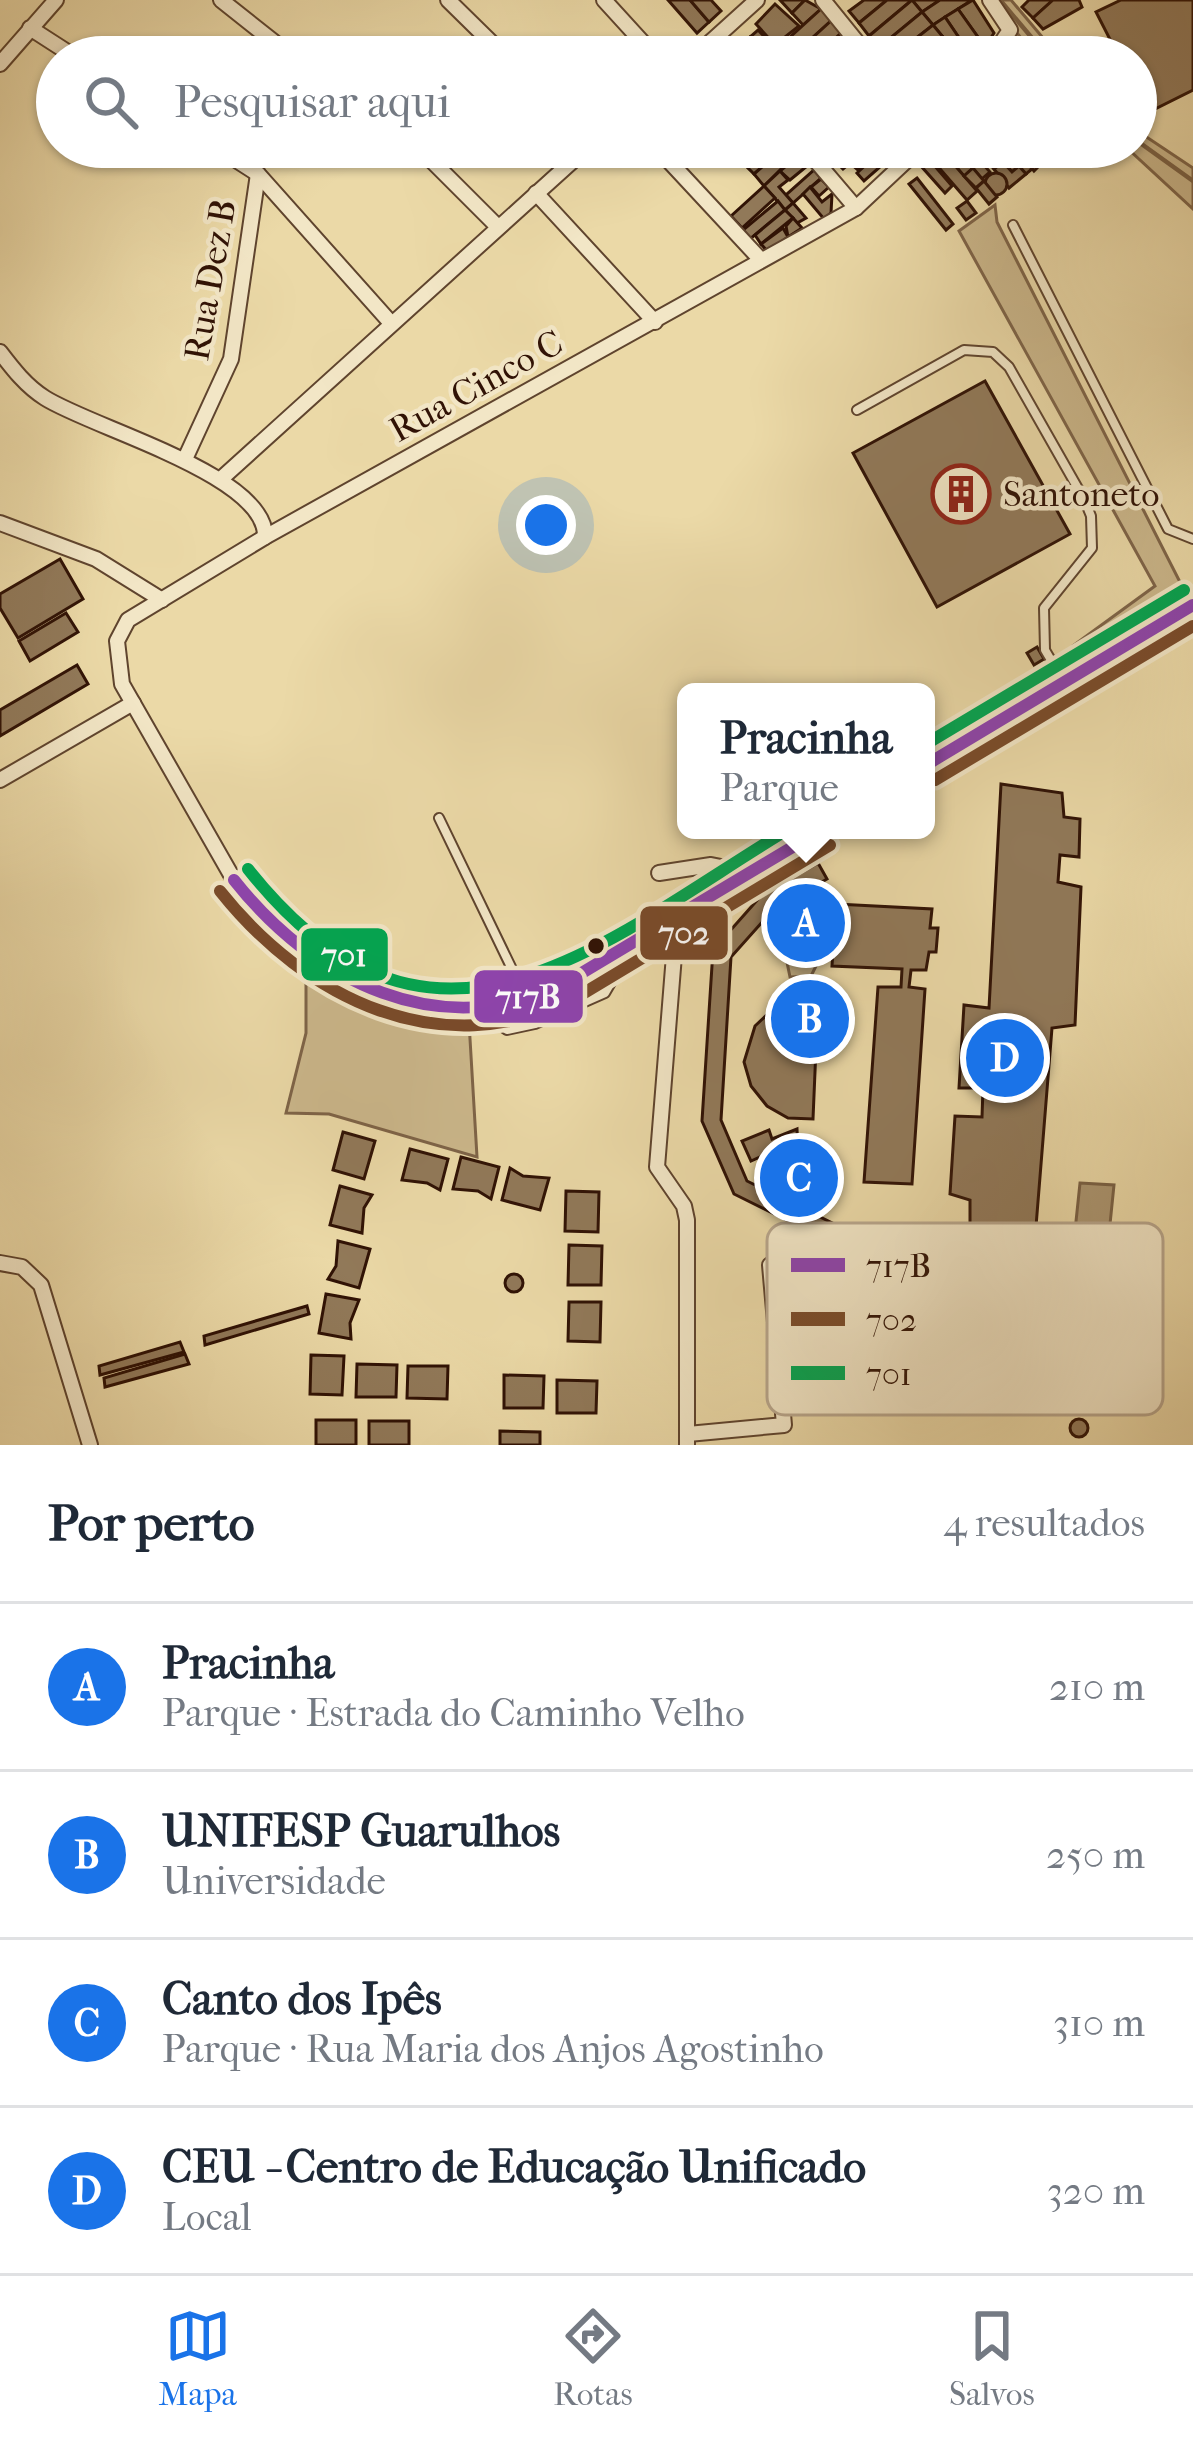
<!DOCTYPE html>
<html lang="pt">
<meta charset="utf-8">
<style>
body{margin:0;font-family:"IM FELL French Canon",serif;background:#f2f2f3;color:#1f2937}
.you{position:absolute;left:546px;top:525px;width:42px;height:42px;margin:-30px;border:9px solid #fff;border-radius:50%;background:#1a73e8;box-shadow:0 0 0 18px #1a73e833}
.badge{display:grid;place-items:center;width:78px;height:78px;border-radius:50%;background:#1a73e8;color:#fff;font-size:39px;font-weight:700}
.pin{position:absolute;translate:-50% -50%;border:6px solid #fff;box-shadow:0 3px 12px #0006}
.popup{position:absolute;left:677px;top:683px;width:258px;height:156px;box-sizing:border-box;display:grid;place-content:center;border-radius:18px;background:#fff;filter:drop-shadow(0 3px 9px #0005);font-size:39px;white-space:nowrap;color:#747a83}
.popup b{font-size:45px;color:#1f2937}
.popup::after{content:'';position:absolute;left:50%;top:100%;margin-left:-24px;border:24px solid transparent;border-top-color:#fff}
.list{margin:0;padding:0;list-style:none}
h2{display:flex;justify-content:space-between;align-items:center;height:156px;margin:0;padding:0 48px;font-size:51px}
h2 small{font-size:39px;font-weight:400;color:#747a83}
.list li{display:grid;grid-template-columns:78px 1fr auto;gap:36px;align-items:center;box-sizing:border-box;height:168px;padding:0 48px;border-top:3px solid #e0e1e3}
.list b{display:block;font-size:45px;white-space:nowrap}
.list p{margin:0;font-size:39px;white-space:nowrap;color:#747a83}
.list em{font-size:39px;font-style:normal;color:#747a83}
.icon{flex:none;width:66px;height:66px;fill:none;stroke:currentColor;stroke-width:2;stroke-linecap:round;stroke-linejoin:round}
.map{position:relative;flex:none;width:1193px;height:1445px;overflow:hidden}
.search{position:absolute;background:#fff;box-shadow:0 3px 9px #0004;left:36px;right:36px;top:36px;height:132px;display:flex;align-items:center;gap:30px;box-sizing:border-box;padding:0 42px;border-radius:66px;color:#747a83;font-size:45px}
.sheet{height:828px;background:#fff}
nav{display:flex;justify-content:space-around;align-items:center;box-sizing:border-box;height:168px;border-top:3px solid #e0e1e3;background:#fff;font-size:33px;color:#747a83}
nav a{display:grid;justify-items:center;gap:6px}
nav .on{color:#1a73e8}
.map>svg:first-child{display:block}
</style>
<div class="map">
<svg width="1193" height="1445" viewBox="0 0 1193 1445">
<rect width="100%" height="100%" fill="#ebd9a7"/>
<filter id="stains"><feTurbulence type="fractalNoise" baseFrequency=".00167" numOctaves="4"/><feColorMatrix values="0 0 0 0 .2 0 0 0 0 .09 0 0 0 0 .02 0 0 0 .5 -.17"/></filter>
<radialGradient id="worn" r=".72"><stop offset=".6" stop-color="#630" stop-opacity="0"/><stop offset="1" stop-color="#630" stop-opacity=".3"/></radialGradient>
<g fill="#cbb78b" stroke="#7e6448" stroke-width="3">
<path d="M991 0H1011L1059 57H1036Z"/>
<path d="M1136 130 1193 168V209L1126 147H1136Z"/>
<path d="M995 205 997 222 1184 590 1084 650 1074 645 1155 586 959 231Z"/>
<path d="M820 895 818 962 811 976 790 977 782 938 801 907Z"/>
<path d="M306 980C359 1009 408 1020 469 1022L477 1157 329 1114 286 1113 306 1033Z"/>
<path d="M794 1164 814 1165 809 1202 771 1183 797 1172Z"/>
</g>
<g fill="#ab9570" stroke="#7a6145" stroke-width="3">
<path d="M1080 1183 1114 1185 1109 1234 1075 1231Z"/>
<path d="M1079 1254 1115 1256 1111 1311 1075 1309Z"/>
</g>
<g fill="none" stroke-linecap="round" stroke-linejoin="round">
<g stroke="#7a6145" stroke-width="4.5">
<path d="M1000 0 1048 57"/>
<path d="M1136 140 1193 181"/>
</g>
</g>
<g fill="#917959" stroke="#301205" stroke-width="3">
<path d="M668 0H690L709 22 697 33Z"/>
<path d="M690 0H711L721 11 709 22Z"/>
<path d="M780 0H805L792 13Z"/>
<path d="M805 0 821 9 803 25 792 13Z"/>
<path d="M864 0H887L859 23 849 11Z"/>
<path d="M887 0H912L869 36 859 23Z"/>
<path d="M912 0H940L922 12Z"/>
<path d="M912 0 922 12 879 48 869 36Z"/>
<path d="M940 0H972L933 25 922 12Z"/>
<path d="M973 0 994 33 985 47 958 9Z"/>
<path d="M1029 0H1053L1033 18 1022 7Z"/>
<path d="M1053 0H1079L1082 7 1043 29 1033 18Z"/>
<path d="M1121 0H1193V90L1147 113 1136 91V57H1119L1096 12Z"/>
<path d="M775 4 799 26 775 45 756 24Z"/>
<path d="M821 9 832 20 798 51 788 39Z"/>
<path d="M958 9 985 47 978 57H972L945 17Z"/>
<path d="M922 12 933 25 892 57H884L877 49Z"/>
<path d="M945 17 972 57H959L933 25Z"/>
<path d="M832 20 842 32 815 57H803L798 51Z"/>
<path d="M933 25 943 37 918 57H892Z"/>
<path d="M758 30 776 49 768 56 750 37Z"/>
<path d="M846 36 852 44 836 56 830 49Z"/>
<path d="M750 37 768 56V57H745L738 49Z"/>
<path d="M943 37 951 47 939 57H918Z"/>
<path d="M788 39 795 47 784 57H768Z"/>
<path d="M1012 42 1027 57H998Z"/>
<path d="M771 147 780 152 754 174 747 167Z"/>
<path d="M785 147 793 157 764 186 754 174Z"/>
<path d="M830 147H839L845 154 836 162 825 151Z"/>
<path d="M852 147H863L872 157 858 170 850 163 843 169 836 162Z"/>
<path d="M939 147H954L973 168 964 176Z"/>
<path d="M939 147 977 191 967 200 928 155Z"/>
<path d="M954 147H968L990 172 982 179Z"/>
<path d="M974 147H989L1003 162 994 169Z"/>
<path d="M1026 147H1040L1049 158 1041 164Z"/>
<path d="M1026 147 1041 164 1034 171 1017 150Z"/>
<path d="M882 150 889 159 864 181 857 173Z"/>
<path d="M1017 150 1032 169 1026 174 1019 166 1012 172 1003 162Z"/>
<path d="M798 156 807 166 790 180 780 171Z"/>
<path d="M927 157 952 186 945 193 921 166Z"/>
<path d="M1003 162 1012 172 1019 166 1026 174 1009 188 994 169Z"/>
<path d="M973 168 984 181 976 188 964 176Z"/>
<path d="M814 170 821 178 793 203 786 195Z"/>
<path d="M780 171 788 180 779 187 793 203 785 210 764 186Z"/>
<circle cx="996" cy="184" r="11"/>
<path d="M917 178 953 224 946 230 909 184Z"/>
<path d="M821 179 829 187 819 196 811 187Z"/>
<path d="M984 181 997 197 989 204 976 188Z"/>
<path d="M764 186 775 198 742 228 731 216Z"/>
<path d="M810 187 822 202 832 194 831 213 824 219 803 194Z"/>
<path d="M778 201 785 210 750 239 743 230Z"/>
<path d="M967 201 976 213 966 220 957 208Z"/>
<path d="M793 203 806 218 797 223 785 210Z"/>
<path d="M785 210 793 218 761 244 755 235Z"/>
<path d="M793 218 802 228 788 237 786 226Z"/>
<path d="M783 228 788 237 768 252 761 244Z"/>
<path d="M985 381 1070 534 937 607 853 453Z"/>
<path d="M60 559 83 599 18 638 0 608V594Z"/>
<path d="M66 613 78 632 30 661 19 641Z"/>
<path d="M1037 647 1044 659 1034 665 1027 653Z"/>
<path d="M77 665 88 684 0 736V710Z"/>
<path d="M1001 784 1062 793 1064 817 1080 819 1079 857 1060 855 1058 882 1081 887 1075 1025 1052 1028 1027 1338 970 1329V1200L950 1194 955 1116 982 1117 983 1088H959L964 1005 989 1008Z"/>
<path d="M818 863 827 879 772 911 731 957 721 1120 747 1181 885 1249 877 1265 734 1194 702 1121 713 950 760 897Z"/>
<path d="M836 904 932 909 930 928H938L936 952H929L926 970H911L909 987 925 989 912 1184 864 1182 878 987H901L902 969 832 966Z"/>
<path d="M794 1001H818L813 1119 788 1118 767 1106 751 1086 744 1062 755 1026 772 1010Z"/>
<path d="M797 1129 798 1152 791 1156 798 1172 771 1183 760 1157 751 1161 742 1141 769 1130 772 1139Z"/>
<path d="M343 1132 375 1141 364 1179 333 1170Z"/>
<path d="M410 1149 448 1159 440 1190 427 1183 402 1180Z"/>
<path d="M461 1157 499 1167 491 1199 478 1191 453 1189Z"/>
<path d="M510 1168 523 1176 549 1178 540 1210 502 1200Z"/>
<path d="M340 1186 372 1195 364 1208 362 1233 330 1225Z"/>
<path d="M566 1191 599 1192 598 1232 565 1231Z"/>
<path d="M338 1241 370 1249 359 1288 328 1279 336 1266Z"/>
<path d="M569 1245 602 1246 601 1285H568Z"/>
<circle cx="514" cy="1283" r="9"/>
<path d="M326 1294 359 1300 350 1323 351 1339 319 1333Z"/>
<path d="M569 1302H601L600 1342 568 1341Z"/>
<path d="M307 1306 309 1314 205 1345 204 1336Z"/>
<path d="M180 1342 184 1352 100 1375 99 1366Z"/>
<path d="M185 1354 189 1364 105 1387 104 1378Z"/>
<path d="M311 1355 344 1356 342 1395 310 1394Z"/>
<path d="M357 1364 397 1365 396 1397H356Z"/>
<path d="M408 1366H448L447 1399 407 1398Z"/>
<path d="M504 1375 544 1376 543 1408H504Z"/>
<path d="M557 1380 597 1381 596 1413H557Z"/>
<circle cx="1079" cy="1428" r="9"/>
<rect x="316" y="1420" width="40" height="25"/>
<rect x="369" y="1421" width="40" height="24"/>
<path d="M500 1431 540 1432V1445H500Z"/>
</g>
<g fill="none" stroke-linecap="round" stroke-linejoin="round">
<g stroke="#5f442e" stroke-width="12">
<g id="service">
<path d="M1013 225 1168 529 1193 539"/>
<path d="M857 410 964 350 993 352 1009 367 1084 499 1091 516 1092 548 1044 608 1045 650 1064 682"/>
<path d="M439 818 526 998"/>
<path d="M475 1008 507 1030 535 1024 605 993 633 945"/>
</g>
</g>
<g stroke="#5f442e" stroke-width="18">
<g id="minor">
<path d="M221 0 293 57"/>
<path d="M448 0 506 57"/>
<path d="M604 0 656 57"/>
<path d="M823 0 869 57"/>
<path d="M990 0 1010 30 992 57"/>
<path d="M30 28 75 57"/>
<path d="M712 41 727 57"/>
<path d="M694 57 757 0"/>
<path d="M0 64 56 0"/>
<path d="M216 147 258 174 390 322"/>
<path d="M418 147 497 226"/>
<path d="M656 147 761 260"/>
<path d="M804 147 856 208"/>
<path d="M536 193 655 322"/>
<path d="M0 352C13 369 26 386 45 398 92 428 267 475 265 537"/>
<path d="M185 459 231 359 258 174"/>
<path d="M222 478 588 147"/>
<path d="M0 523 96 559 162 600"/>
<path d="M926 765 1193 605"/>
<path d="M0 780 133 703"/>
<path d="M821 830 553 990 491 1006 454 1008 377 996 305 959 277 935 234 880 122 684 117 641 128 620 265 537 856 208 921 147"/>
<path d="M659 873 711 865 751 873"/>
<path d="M677 918 657 1167 684 1206 687 1220V1445"/>
<path d="M0 1263 22 1267 41 1285 90 1445"/>
<path d="M688 1434 784 1425 770 1265"/>
</g>
</g>
<use href="#service" stroke="#f2e6c6" stroke-width="8"/>
<use href="#minor" stroke="#f2e6c6" stroke-width="14"/>
<g stroke="#f2e6c6" stroke-width="21">
<g id="bus-1">
<path d="M926 765 1193 605"/>
<path d="M234 880C314 981 439 1045 565 983L821 830"/>
</g>
</g>
<g stroke="#f2e6c6" stroke-width="21">
<g id="bus-2">
<path d="M935 780 1193 626"/>
<path d="M220 891C306 999 440 1065 574 999L830 845"/>
</g>
</g>
<g stroke="#f2e6c6" stroke-width="21">
<g id="bus-3">
<path d="M926 744 1184 590"/>
<path d="M248 869C431 1099 595 947 787 830"/>
</g>
</g>
<use href="#bus-1" stroke="#8e44ad" stroke-width="12"/>
<use href="#bus-2" stroke="#7a4b2a" stroke-width="12"/>
<use href="#bus-3" stroke="#00a651" stroke-width="12"/>
</g>
<defs>
<g id="building-ring" transform="scale(3)"><circle r="9.5" fill="#f2e6c6" stroke="#8f2418" stroke-width="1.5"/><path d="M-4-6H4V6H1V3H-1V6H-4ZM-2.5-4.3h1.7v1.8h-1.7ZM.8-4.3h1.7v1.8H.8ZM-2.5-1h1.7V.8h-1.7ZM.8-1h1.7V.8H.8Z" fill="#8f2418"/></g>
</defs>
<g fill-rule="evenodd">
<use href="#building-ring" x="961" y="494"/>
</g>
<circle fill="#301205" stroke="#f2e6c6" stroke-width="4.5" cx="596" cy="946" r="10"/>
<g text-anchor="middle" dominant-baseline="central" stroke-width="9" stroke-linejoin="round" paint-order="stroke">
<g font-size="36" fill="#301205" stroke="#f2e6c6">
<text transform="translate(210 280) rotate(-80)">Rua Dez B</text>
<text transform="translate(476 386) rotate(-29)">Rua Cinco C</text>
</g>
<g font-size="36" fill="#301205" stroke="#f2e6c6" text-anchor="start">
<text x="1003" y="494">Santoneto</text>
</g>
</g>
<rect x="767" y="1223" width="396" height="192" rx="18" fill="#f2e6c6" stroke="#b8a68c" stroke-width="3"/>
<rect x="791" y="1258" width="54" height="14" fill="#8e44ad"/>
<rect x="791" y="1312" width="54" height="14" fill="#7a4b2a"/>
<rect x="791" y="1366" width="54" height="14" fill="#00a651"/>
<g font-size="33" fill="#301205">
<text x="866" y="1277">717B</text>
<text x="866" y="1331">702</text>
<text x="866" y="1385">701</text>
</g>
<g stroke="#f2e6c6" stroke-width="4.5">
<rect x="638" y="904" width="92" height="58" rx="12" fill="#7a4b2a"/>
<rect x="299" y="926" width="91" height="57" rx="12" fill="#00a651"/>
<rect x="472" y="968" width="113" height="57" rx="12" fill="#8e44ad"/>
</g>
<g font-size="33" text-anchor="middle" font-weight="bold" fill="#fff">
<text x="684" y="944">702</text>
<text x="344" y="966">701</text>
<text x="528" y="1008">717B</text>
</g>
<rect width="100%" height="100%" filter="url(#stains)"/>
<rect width="100%" height="100%" fill="url(#worn)"/>
</svg>
<div class="you"></div>
<div class="pin badge" style="left:806px;top:923px">A</div>
<div class="popup"><b>Pracinha</b>Parque</div>
<div class="pin badge" style="left:810px;top:1019px">B</div>
<div class="pin badge" style="left:799px;top:1178px">C</div>
<div class="pin badge" style="left:1005px;top:1058px">D</div>
<div class="search"><svg class="icon" aria-label="search" viewBox="0 0 24 24"><circle cx="10" cy="10" r="6"/><path d="M15 15l6 6"/></svg>Pesquisar aqui</div>
</div>
<section class="sheet">
<h2>Por perto<small>4 resultados</small></h2>
<ul class="list">
<li><span class="badge">A</span><div><b>Pracinha</b><p>Parque · Estrada do Caminho Velho</p></div><em>210 m</em></li>
<li><span class="badge">B</span><div><b>UNIFESP Guarulhos</b><p>Universidade</p></div><em>250 m</em></li>
<li><span class="badge">C</span><div><b>Canto dos Ipês</b><p>Parque · Rua Maria dos Anjos Agostinho</p></div><em>310 m</em></li>
<li><span class="badge">D</span><div><b>CEU - Centro de Educação Unificado</b><p>Local</p></div><em>320 m</em></li>
</ul>
</section>
<nav>
<a class="on"><svg class="icon" aria-label="map" viewBox="0 0 24 24"><path d="M3 6l6-2 6 2 6-2v14l-6 2-6-2-6 2zM9 4v14M15 6v14"/></svg>Mapa</a>
<a><svg class="icon" aria-label="directions" viewBox="0 0 24 24"><path d="M12 3l9 9-9 9-9-9zM9 14v-3h6M13 9l2 2-2 2"/></svg>Rotas</a>
<a><svg class="icon" aria-label="saved" viewBox="0 0 24 24"><path d="M7 4h10v16l-5-4-5 4z"/></svg>Salvos</a>
</nav>
